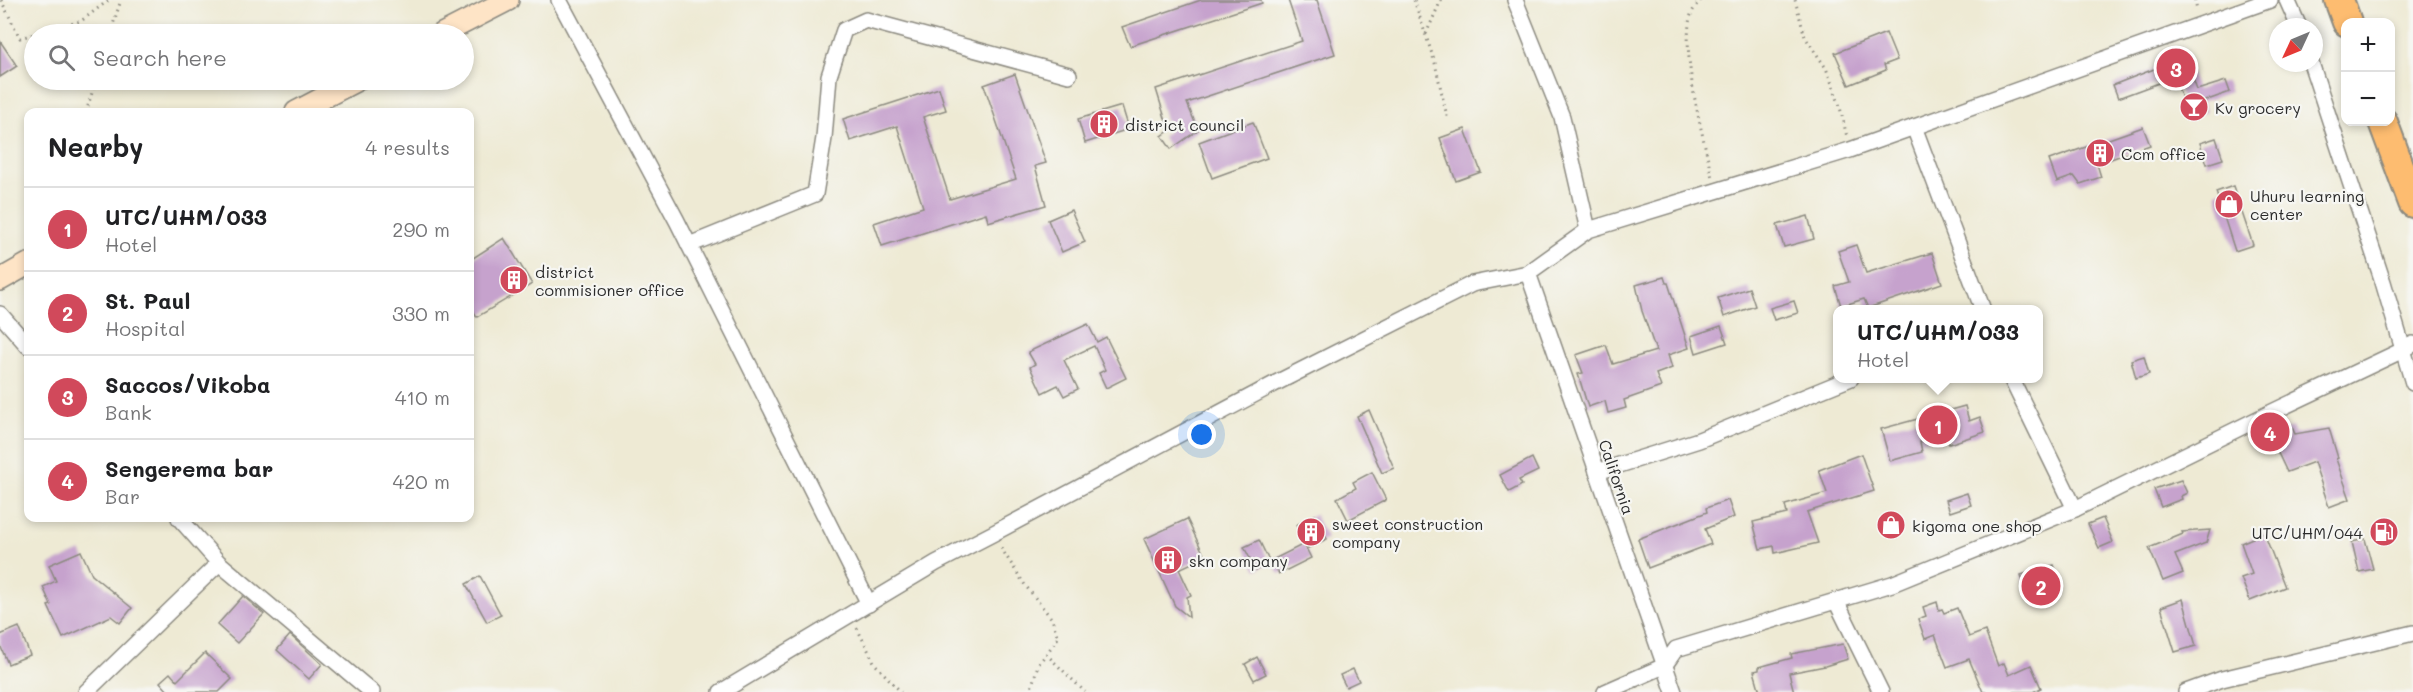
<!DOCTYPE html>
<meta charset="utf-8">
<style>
body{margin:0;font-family:Mali,sans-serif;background:#f2f2f2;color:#202124}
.controls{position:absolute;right:18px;top:18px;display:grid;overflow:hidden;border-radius:12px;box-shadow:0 3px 9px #0003}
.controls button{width:54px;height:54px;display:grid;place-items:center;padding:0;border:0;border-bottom:2px solid #e0e0e0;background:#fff;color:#202124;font:30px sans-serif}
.compass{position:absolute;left:2269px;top:18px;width:54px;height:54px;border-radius:50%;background:#fff;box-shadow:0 3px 9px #0003;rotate:226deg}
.you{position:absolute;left:1202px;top:435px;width:21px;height:21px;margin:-15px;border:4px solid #fff;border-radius:50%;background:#1a73e8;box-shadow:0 0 0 9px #1a73e833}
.badge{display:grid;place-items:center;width:39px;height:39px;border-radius:50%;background:#d1495b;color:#fff;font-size:20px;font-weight:700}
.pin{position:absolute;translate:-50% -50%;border:3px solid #fff;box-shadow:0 2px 6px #0006}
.popup{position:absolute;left:1833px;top:305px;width:210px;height:78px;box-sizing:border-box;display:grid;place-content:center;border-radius:12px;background:#fff;filter:drop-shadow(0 2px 4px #0005);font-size:20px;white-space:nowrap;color:#757577}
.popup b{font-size:22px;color:#202124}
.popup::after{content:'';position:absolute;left:50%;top:100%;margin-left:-12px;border:12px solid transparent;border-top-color:#fff}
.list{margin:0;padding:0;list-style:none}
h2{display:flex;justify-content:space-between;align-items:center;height:78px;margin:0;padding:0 24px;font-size:26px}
h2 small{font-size:20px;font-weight:400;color:#757577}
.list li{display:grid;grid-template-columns:39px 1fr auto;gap:18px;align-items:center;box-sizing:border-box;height:84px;padding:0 24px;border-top:2px solid #e0e0e0}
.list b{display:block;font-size:22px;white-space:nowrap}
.list p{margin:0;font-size:20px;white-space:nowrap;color:#757577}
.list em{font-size:20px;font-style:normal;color:#757577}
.icon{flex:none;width:33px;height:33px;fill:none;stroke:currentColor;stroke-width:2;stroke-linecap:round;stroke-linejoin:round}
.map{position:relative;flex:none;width:2413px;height:692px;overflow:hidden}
.search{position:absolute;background:#fff;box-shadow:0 3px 9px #0003;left:24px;top:24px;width:450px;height:66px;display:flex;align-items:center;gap:15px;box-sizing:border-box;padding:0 21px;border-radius:33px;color:#757577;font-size:22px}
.panel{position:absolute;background:#fff;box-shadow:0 3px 9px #0003;left:24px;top:108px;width:450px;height:414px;border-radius:12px}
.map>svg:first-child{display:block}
</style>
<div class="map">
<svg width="2413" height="692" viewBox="0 0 2413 692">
<rect width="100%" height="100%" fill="#f6f6f2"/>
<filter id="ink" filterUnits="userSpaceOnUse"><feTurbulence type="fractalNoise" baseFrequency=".0167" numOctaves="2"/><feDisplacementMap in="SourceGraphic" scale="12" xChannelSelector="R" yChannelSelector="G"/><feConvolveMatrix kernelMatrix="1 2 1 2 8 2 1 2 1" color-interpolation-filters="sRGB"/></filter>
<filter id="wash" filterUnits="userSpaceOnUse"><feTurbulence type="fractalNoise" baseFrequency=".008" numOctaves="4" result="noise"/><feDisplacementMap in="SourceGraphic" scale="24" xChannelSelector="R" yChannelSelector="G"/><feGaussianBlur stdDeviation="1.35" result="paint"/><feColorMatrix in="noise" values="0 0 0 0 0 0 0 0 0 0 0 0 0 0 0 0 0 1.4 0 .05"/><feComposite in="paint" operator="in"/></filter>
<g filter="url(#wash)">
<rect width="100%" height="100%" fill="#eeead4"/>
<g id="blocks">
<g fill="#c6a2cd">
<path d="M1201 0H1261L1262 3 1130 46 1122 27Z"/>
<path d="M1288 0H1317L1335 54 1187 103 1198 130 1171 149 1162 136 1169 131 1156 89 1302 41Z"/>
<path d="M1886 33 1897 60 1884 65 1886 70 1849 85 1835 53Z"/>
<path d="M0 41 17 66 0 77Z"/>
<path d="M2185 57 2197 90 2226 81 2230 92 2202 102 2206 112 2188 118 2175 77 2118 98 2113 85Z"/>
<path d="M1015 74 1046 163 1035 166 1046 205 988 222 986 213 882 246 874 223 923 207 897 126 850 141 843 119 939 88 946 110 923 117 950 199 1016 179 984 85Z"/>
<path d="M1122 106 1129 129 1085 143 1078 119Z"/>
<path d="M1253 122 1267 158 1212 178 1199 142Z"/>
<path d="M2143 127 2150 145 2097 164 2101 177 2080 184 2074 176 2057 182 2049 160Z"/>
<path d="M1465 129 1481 172 1456 181 1440 138Z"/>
<path d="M2216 138 2223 159 2207 164 2200 143Z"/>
<path d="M2233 186 2253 245 2235 251 2216 192Z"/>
<path d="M1071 210 1085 242 1062 252 1048 220Z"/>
<path d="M1808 216 1814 239 1784 247 1777 225Z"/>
<path d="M504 238 532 284 477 317 470 305V260Z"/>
<path d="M1856 245 1866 273 1932 253 1942 283 1868 308 1864 299 1841 306 1835 286 1849 282 1838 251Z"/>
<path d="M1664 277 1666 283H1668L1689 348 1668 355 1672 368 1656 374 1661 387 1624 400 1626 408 1608 413 1605 401 1588 407 1578 374 1583 373 1576 355 1606 345 1613 364 1656 351 1642 311 1636 285Z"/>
<path d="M1749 288 1755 306 1724 317 1718 298Z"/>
<path d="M1794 301 1798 313 1774 320 1770 308Z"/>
<path d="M1088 324 1097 342 1106 337 1126 378 1106 388 1099 373 1105 370 1094 346 1064 360 1078 389 1064 396 1058 385 1042 393 1030 367 1035 364 1028 352Z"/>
<path d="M1721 326 1727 343 1696 353 1691 336Z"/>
<path d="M2144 356 2149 374 2136 378 2131 360Z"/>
<path d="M1965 406 1969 421 1980 417 1985 432 1949 444 1946 434 1920 442 1922 452 1890 461 1881 429Z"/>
<path d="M1369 410 1394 468 1382 473 1357 416Z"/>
<path d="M2292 427 2295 434 2329 428 2338 458 2336 459 2350 499 2329 507 2314 462 2287 472 2270 436Z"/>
<path d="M1861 454 1874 491 1807 512 1818 543 1775 553 1774 546 1760 549 1753 522 1787 514 1785 505 1827 493 1819 470Z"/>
<path d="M1532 458 1538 471 1519 480 1522 485 1509 492 1500 475Z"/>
<path d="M1372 472 1386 500 1348 520 1337 498 1356 488 1353 482Z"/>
<path d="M2181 480 2187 493 2181 496 2182 499 2161 507 2154 489Z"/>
<path d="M1967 493 1971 505 1950 512 1946 500Z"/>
<path d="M1728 500 1734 517 1705 529 1711 544 1648 568 1638 539 1707 512 1706 508Z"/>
<path d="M1315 515 1327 539 1308 548 1296 525Z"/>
<path d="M2103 518 2113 542 2099 548 2088 524Z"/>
<path d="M1187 519 1205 557 1179 569 1191 595 1187 597 1189 617 1175 606 1144 539Z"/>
<path d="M2210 530 2206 543 2175 555 2183 573 2163 581 2149 548 2183 534 2182 532Z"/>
<path d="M2264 533 2285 587 2250 601 2241 578 2252 574 2241 543Z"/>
<path d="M2365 539 2373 569 2359 572 2352 542Z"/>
<path d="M1259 540 1270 563 1256 570 1244 547Z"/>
<path d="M1304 544 1311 558 1279 574 1272 560Z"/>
<path d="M81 551 92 575 132 608 120 623 111 616 63 638 48 606 51 605 43 587 56 581 49 565Z"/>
<path d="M2054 565 2063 588 2030 600 2021 575Z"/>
<path d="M480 576 501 615 487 622 466 584Z"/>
<path d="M243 596 264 614 237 643 217 625Z"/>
<path d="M2183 599 2196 646 2175 652 2161 607Z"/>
<path d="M1937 602 1939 610 1942 609 1944 613 1957 608 1969 637 1985 631 1998 666 2004 663 2009 675 2031 665 2041 688 2033 692H1983L1969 659 1947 667 1935 635 1925 639 1918 619 1926 616 1923 607Z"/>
<path d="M19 627 30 655 8 664 0 645V635Z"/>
<path d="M290 635 322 664 309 679 277 650Z"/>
<path d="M1843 644 1848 659 1825 666 1789 673 1794 692H1760L1754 671 1759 670V667L1792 658 1791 654Z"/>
<path d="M205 653 232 679 219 692H166L168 691 160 682 170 673 177 681Z"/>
<path d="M1257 657 1266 674 1254 680 1245 664Z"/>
<path d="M1353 669 1359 681 1346 687 1340 675Z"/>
</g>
</g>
</g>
<g filter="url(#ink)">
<use href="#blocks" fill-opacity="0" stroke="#8c8a80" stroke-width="1.5"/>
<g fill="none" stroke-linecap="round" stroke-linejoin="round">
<g stroke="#8c8a80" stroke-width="18">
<g id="street">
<path d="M559 0 677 221 869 604"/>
<path d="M1515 0 1562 117 1588 230"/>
<path d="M2287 0 2299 27"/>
<path d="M2311 63 2383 282 2413 383"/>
<path d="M1914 127 1983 310"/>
<path d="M689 245 815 194 824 138 829 76 844 30 866 20 1069 75"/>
<path d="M1528 273 1674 692"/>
<path d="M0 314 28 346"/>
<path d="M2011 378 2075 509"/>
<path d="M1597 472 1699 440 1851 378"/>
<path d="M179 518 219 563 372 692"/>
<path d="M1836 601 1881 692"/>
<path d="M86 692 219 563"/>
<path d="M721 692 936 563 992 534 1276 383 1472 284 1528 273 1588 230 1850 150 2270 0"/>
<path d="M1605 692 1664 666 1676 649 1892 584 2075 509 2270 413 2403 350 2413 344"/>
<path d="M2186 692 2222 679 2413 633"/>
</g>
</g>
<g stroke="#8c8a80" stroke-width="24">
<g id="secondary">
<path d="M442 34 508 0"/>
<path d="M296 112 357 80"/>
<path d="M0 280 28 264"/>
</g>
</g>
<g stroke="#8c8a80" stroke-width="32">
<g id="highway">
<path d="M2339 0 2347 22"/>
<path d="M2383 122 2413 203"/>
</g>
</g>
<g stroke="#8c8a80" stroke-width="3" stroke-dasharray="1.5 4.5" stroke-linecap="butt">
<path d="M1 0 20 38 81 21 109 0"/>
<path d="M1414 0 1435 63 1448 121"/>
<path d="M1701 0C1694 7 1690 14 1689 24 1684 69 1703 133 1712 178"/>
<path d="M1795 0 1805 37 1826 68 1839 103 1847 137"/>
<path d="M2195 0 2197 11"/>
<path d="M110 34 121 0"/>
<path d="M1426 34 1441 0"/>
<path d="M86 112 96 80"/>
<path d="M1001 548 1025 585 1052 619 1058 638 1038 665 1030 692"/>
<path d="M857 628 875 664 901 692"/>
<path d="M1046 654 1085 692"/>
</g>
<use href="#street" stroke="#fff" stroke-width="15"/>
<use href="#secondary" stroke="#fee4c6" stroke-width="21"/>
<use href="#highway" stroke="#fdbc70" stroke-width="28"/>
</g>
</g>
<defs>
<g id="bar-disc" transform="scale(1.5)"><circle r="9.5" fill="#d1495b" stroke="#f6f6f2"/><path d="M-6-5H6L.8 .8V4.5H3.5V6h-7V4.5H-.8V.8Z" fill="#fff"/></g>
<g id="building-disc" transform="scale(1.5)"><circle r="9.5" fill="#d1495b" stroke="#f6f6f2"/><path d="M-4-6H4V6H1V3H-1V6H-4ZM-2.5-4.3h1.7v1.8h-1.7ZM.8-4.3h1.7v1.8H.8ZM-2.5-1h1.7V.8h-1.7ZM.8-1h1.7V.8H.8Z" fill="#fff"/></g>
<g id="shop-disc" transform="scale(1.5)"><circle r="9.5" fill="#d1495b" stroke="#f6f6f2"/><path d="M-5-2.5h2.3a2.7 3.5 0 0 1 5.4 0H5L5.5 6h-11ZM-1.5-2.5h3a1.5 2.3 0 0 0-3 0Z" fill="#fff"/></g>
<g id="fuel-disc" transform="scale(1.5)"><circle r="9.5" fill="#d1495b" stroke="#f6f6f2"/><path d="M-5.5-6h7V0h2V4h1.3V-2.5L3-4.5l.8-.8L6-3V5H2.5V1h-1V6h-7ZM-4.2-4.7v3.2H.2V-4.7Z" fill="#fff"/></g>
</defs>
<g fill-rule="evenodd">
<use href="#bar-disc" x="2194" y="107"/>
<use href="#building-disc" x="1104" y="124"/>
<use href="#building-disc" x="2100" y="153"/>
<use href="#shop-disc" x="2229" y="204"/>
<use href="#building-disc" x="514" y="280"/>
<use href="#shop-disc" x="1891" y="525"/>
<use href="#building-disc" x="1311" y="532"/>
<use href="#fuel-disc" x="2384" y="532"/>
<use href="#building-disc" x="1168" y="560"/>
</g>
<g text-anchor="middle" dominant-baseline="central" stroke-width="4.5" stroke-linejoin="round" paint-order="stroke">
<g font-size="16" fill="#2b2b2b" stroke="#f6f6f2" text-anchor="start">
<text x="2215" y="107">Kv grocery</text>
<text x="1125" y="124">district council</text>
<text x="2121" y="153">Ccm office</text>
<text x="2250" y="195">Uhuru learning<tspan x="2250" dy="18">center</tspan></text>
<text x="535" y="271">district<tspan x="535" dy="18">commisioner office</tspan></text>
<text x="1332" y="523">sweet construction<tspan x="1332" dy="18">company</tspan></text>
<text x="1912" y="525">kigoma one shop</text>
<text x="2363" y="532" text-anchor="end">UTC/UHM/044</text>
<text x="1189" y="560">skn company</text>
</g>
<g font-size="16" fill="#2b2b2b" stroke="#f6f6f2">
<text transform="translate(1617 477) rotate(71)">California</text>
</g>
</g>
</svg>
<div class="controls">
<button>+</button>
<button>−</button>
</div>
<svg class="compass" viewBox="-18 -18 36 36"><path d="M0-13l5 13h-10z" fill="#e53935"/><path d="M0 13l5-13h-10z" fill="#757577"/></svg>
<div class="you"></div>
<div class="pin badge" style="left:1938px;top:425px">1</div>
<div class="popup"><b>UTC/UHM/033</b>Hotel</div>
<div class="pin badge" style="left:2041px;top:586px">2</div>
<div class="pin badge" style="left:2176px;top:68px">3</div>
<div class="pin badge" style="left:2270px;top:432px">4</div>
<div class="search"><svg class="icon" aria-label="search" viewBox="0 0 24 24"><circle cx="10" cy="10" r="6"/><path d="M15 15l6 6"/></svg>Search here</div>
<section class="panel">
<h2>Nearby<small>4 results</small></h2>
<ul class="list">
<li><span class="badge">1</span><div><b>UTC/UHM/033</b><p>Hotel</p></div><em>290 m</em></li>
<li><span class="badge">2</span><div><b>St. Paul</b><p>Hospital</p></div><em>330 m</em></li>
<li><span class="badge">3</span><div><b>Saccos/Vikoba</b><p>Bank</p></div><em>410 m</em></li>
<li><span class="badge">4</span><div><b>Sengerema bar</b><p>Bar</p></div><em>420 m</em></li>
</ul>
</section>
</div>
